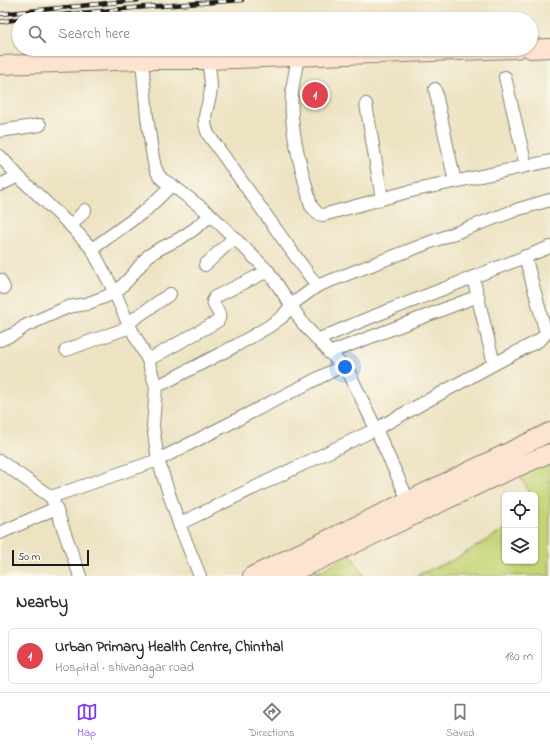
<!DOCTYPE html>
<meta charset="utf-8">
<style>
body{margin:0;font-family:"Indie Flower",sans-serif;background:#f2f2f3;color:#2b2b33}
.controls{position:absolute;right:12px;bottom:12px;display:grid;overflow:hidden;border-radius:6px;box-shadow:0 1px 3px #0004}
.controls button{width:36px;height:36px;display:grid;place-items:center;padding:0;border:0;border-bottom:1px solid #e1e1e2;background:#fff;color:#2b2b33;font:20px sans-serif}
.scale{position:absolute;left:12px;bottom:10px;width:77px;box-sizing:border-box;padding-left:4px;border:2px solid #1c1c1c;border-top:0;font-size:11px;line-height:14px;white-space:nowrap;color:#1c1c1c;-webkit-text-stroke:3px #fbf7ec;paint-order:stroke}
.you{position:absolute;left:345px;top:367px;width:14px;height:14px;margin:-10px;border:3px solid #fff;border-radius:50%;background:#1a73e8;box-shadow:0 0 0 6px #1a73e833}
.badge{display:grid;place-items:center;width:26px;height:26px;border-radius:50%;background:#7c3aed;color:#fff;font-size:13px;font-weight:700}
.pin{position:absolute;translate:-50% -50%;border:2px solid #fff;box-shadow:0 1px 4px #0006}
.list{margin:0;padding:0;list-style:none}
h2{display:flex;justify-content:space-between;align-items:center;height:52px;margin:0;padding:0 16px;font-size:17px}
h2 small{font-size:13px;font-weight:400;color:#7c7c81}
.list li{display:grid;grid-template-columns:26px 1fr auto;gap:12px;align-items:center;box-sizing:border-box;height:56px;margin:0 8px 8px;padding:0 8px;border:1px solid #e1e1e2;border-radius:6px}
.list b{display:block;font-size:15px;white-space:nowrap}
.list p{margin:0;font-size:13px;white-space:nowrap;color:#7c7c81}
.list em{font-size:13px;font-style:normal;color:#7c7c81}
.icon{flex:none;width:22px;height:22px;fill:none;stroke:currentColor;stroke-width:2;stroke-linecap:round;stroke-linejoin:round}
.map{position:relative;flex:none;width:550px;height:576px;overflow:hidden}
.search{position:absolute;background:#fff;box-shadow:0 1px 3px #0004;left:12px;right:12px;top:12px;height:44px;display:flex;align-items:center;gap:10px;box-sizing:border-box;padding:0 14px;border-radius:22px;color:#7c7c81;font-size:15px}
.sheet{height:116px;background:#fff}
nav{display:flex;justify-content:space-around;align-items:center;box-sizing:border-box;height:56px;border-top:1px solid #e1e1e2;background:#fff;font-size:11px;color:#7c7c81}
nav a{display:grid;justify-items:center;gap:2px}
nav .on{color:#7c3aed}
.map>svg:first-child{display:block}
</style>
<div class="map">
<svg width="550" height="576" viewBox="0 0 550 576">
<rect width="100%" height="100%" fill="#fbf7ec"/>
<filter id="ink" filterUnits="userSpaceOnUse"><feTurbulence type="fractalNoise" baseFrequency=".025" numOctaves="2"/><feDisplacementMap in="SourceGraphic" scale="8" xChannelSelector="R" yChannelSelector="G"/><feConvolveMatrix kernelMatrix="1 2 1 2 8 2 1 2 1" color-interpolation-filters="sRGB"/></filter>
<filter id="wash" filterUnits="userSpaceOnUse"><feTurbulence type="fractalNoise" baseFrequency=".012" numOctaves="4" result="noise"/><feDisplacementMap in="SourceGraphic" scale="16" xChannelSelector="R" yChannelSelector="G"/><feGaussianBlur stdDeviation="0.9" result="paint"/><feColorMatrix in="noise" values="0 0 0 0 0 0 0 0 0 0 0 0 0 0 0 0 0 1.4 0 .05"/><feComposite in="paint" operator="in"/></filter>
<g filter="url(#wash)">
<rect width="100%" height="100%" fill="#ede3c3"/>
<g fill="#c5d375" stroke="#707848">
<path d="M550 461V576H415L455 559 505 529V561H535V495H530V493L515 468Z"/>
<path d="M351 554 364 576H311Z"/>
</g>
</g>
<g filter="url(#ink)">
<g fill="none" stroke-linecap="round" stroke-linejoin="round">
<g stroke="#848070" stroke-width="14">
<g id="street">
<path d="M298 57C296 69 293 81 292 93 289 131 302 169 311 206L318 214 323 215 407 192 550 161"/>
<path d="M142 60 147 117 153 158 155 167 158 174 163 180 172 185 211 215 268 271 291 305 304 325 349 373 353 381 376 429 404 491"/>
<path d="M208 60C209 69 211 79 211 88 210 107 200 115 208 134L283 239 317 286 428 243 519 209 550 200"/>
<path d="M505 77 526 166"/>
<path d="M435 89 455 182"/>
<path d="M366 104 382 199"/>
<path d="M0 131 40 125"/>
<path d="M0 156 18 176 71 226 92 249 115 293 128 323 148 360 156 387 153 426 158 460 179 524 200 576"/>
<path d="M0 185 18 176"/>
<path d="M71 226 85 210"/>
<path d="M92 249 146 210 172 185"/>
<path d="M205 265 234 238"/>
<path d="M473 277 494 364"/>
<path d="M0 280 4 288"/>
<path d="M128 323 170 294"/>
<path d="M0 340 16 333 25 326 68 307 86 304 115 293 128 280 148 256 159 249 179 239 193 230 211 215"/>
<path d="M317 340 364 320 550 247"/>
<path d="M66 350 130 327"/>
<path d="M329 353 478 296"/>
<path d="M148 360 218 321C223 313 214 309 213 301L215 297 268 271"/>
<path d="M156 387 237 345 268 327 282 317 287 311 291 305 317 286"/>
<path d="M0 461 51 497 56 508 80 576"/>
<path d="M51 497 158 460 342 366"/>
<path d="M179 524 376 429 494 364 538 341 543 337 546 333 525 256"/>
<path d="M0 533 56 508"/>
</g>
</g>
<g stroke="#848070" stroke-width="20">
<g id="secondary">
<path d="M531 49 550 48"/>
<path d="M0 65 142 60H208L517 49"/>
<path d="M268 571H289L299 569 311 564 369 537 490 479 550 453"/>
<path d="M252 576 550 432"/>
</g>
</g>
<use href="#street" stroke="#fff" stroke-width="12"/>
<use href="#secondary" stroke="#fde4d1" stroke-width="18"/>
<g stroke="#1c1c1c" stroke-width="4.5">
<g id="rail">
<path d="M0 14 139 0"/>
<path d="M20 19 133 8 242 0"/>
<path d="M0 22 19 19"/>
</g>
</g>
<use href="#rail" stroke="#fbf7ec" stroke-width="3" stroke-dasharray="9" stroke-linecap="butt"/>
</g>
</g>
</svg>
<div class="controls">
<button><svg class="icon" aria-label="locate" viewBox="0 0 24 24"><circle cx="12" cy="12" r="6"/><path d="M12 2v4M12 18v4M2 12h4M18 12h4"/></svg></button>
<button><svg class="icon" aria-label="layers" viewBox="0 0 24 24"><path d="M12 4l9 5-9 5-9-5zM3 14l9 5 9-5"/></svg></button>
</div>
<div class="scale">50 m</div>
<div class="you"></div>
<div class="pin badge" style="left:315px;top:95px;background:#e0444e">1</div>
<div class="search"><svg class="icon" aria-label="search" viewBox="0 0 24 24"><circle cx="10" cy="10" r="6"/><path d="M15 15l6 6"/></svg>Search here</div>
</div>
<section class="sheet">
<h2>Nearby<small></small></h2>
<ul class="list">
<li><span class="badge" style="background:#e0444e">1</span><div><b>Urban Primary Health Centre, Chinthal</b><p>Hospital · shivanagar road</p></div><em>180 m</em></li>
</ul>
</section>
<nav>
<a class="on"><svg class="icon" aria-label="map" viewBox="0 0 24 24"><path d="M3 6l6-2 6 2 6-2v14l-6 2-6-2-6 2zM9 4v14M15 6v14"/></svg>Map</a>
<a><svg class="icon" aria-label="directions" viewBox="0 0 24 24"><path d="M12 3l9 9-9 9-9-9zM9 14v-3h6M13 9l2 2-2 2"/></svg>Directions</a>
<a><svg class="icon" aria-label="saved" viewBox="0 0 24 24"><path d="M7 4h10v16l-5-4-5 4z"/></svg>Saved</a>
</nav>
